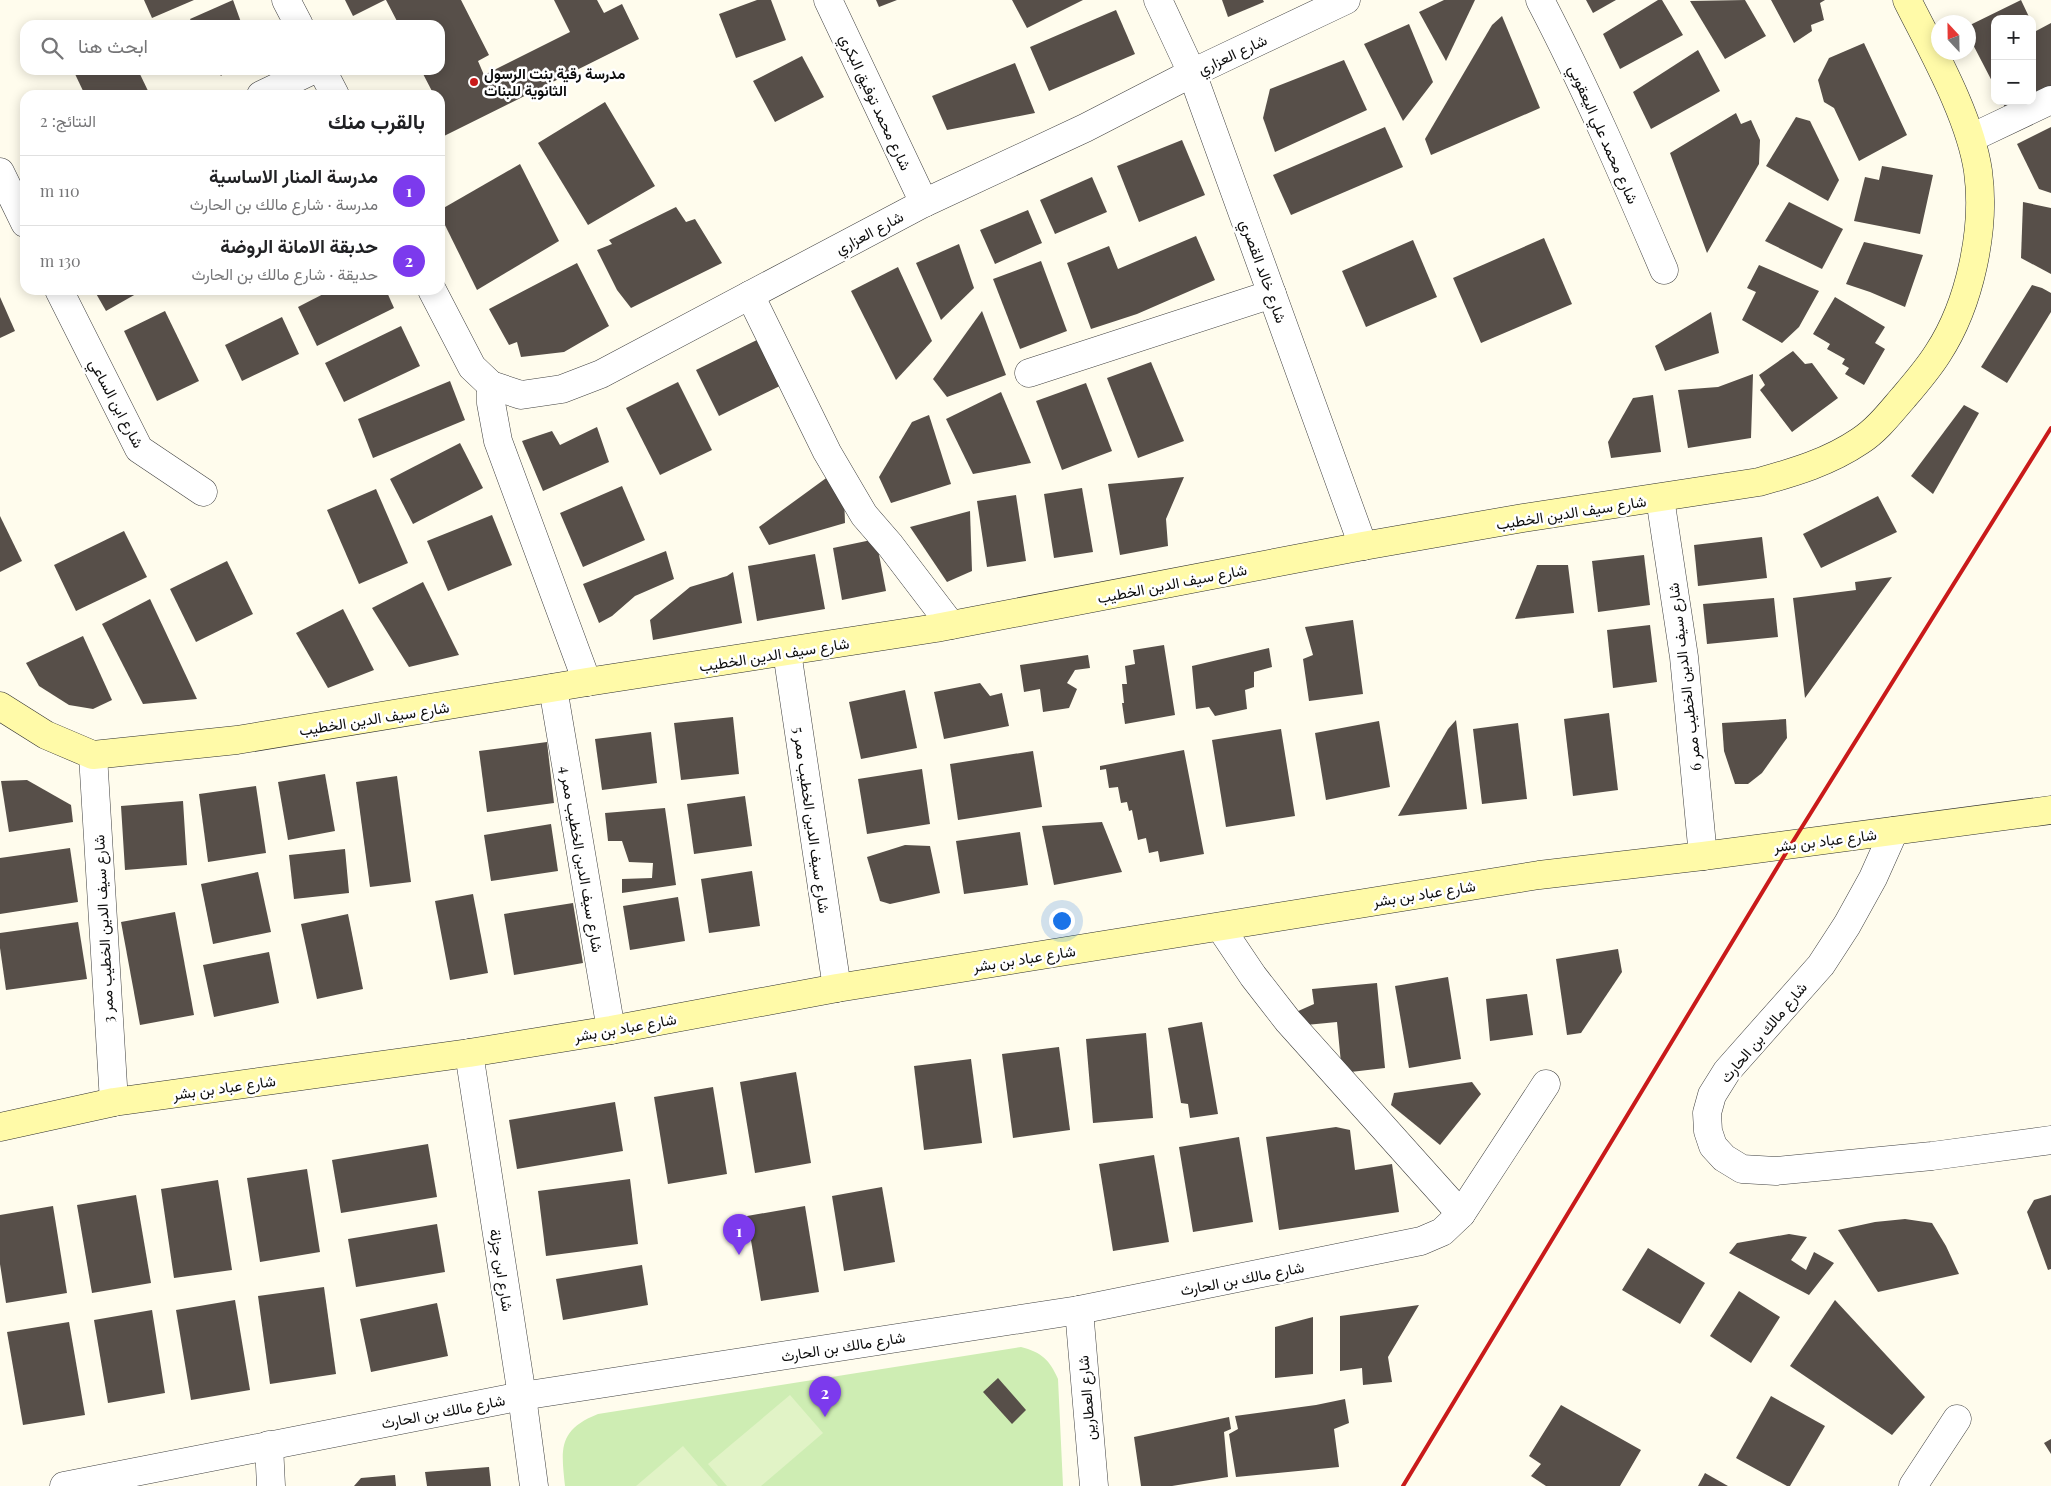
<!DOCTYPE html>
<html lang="ar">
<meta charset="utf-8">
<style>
body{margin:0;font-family:"Playfair Display",Vazirmatn,serif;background:#f6f6f6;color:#202124;direction:rtl}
.controls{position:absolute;right:15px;top:15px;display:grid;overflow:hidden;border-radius:10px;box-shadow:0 2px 12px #0003}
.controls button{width:45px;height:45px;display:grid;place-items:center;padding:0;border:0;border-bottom:1px solid #e0e0e0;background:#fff;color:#202124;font:25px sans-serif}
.compass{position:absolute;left:1931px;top:15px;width:45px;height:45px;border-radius:50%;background:#fff;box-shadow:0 2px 12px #0003;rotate:338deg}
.you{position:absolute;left:1061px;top:920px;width:18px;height:18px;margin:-12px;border:4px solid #fff;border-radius:50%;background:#1a73e8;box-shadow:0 0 0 8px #1a73e833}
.badge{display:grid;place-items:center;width:32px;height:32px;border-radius:50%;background:#7c3aed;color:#fff;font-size:16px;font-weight:700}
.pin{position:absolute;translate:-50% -41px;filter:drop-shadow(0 1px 2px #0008)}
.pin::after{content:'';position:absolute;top:26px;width:18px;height:15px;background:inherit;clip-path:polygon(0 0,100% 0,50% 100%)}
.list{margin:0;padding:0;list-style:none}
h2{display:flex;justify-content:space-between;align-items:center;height:65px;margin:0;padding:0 20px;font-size:21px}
h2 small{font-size:16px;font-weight:400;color:#757577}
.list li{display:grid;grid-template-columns:32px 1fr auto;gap:15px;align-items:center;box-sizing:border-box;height:70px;padding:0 20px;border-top:1px solid #e0e0e0}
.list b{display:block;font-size:19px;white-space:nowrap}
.list p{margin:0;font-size:16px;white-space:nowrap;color:#757577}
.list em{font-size:16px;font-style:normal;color:#757577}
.icon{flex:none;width:28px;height:28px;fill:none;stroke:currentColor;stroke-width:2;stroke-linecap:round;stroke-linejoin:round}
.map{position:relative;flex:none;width:2051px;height:1486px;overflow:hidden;direction:ltr}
.search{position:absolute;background:#fff;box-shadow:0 2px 12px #0003;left:20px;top:20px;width:425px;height:55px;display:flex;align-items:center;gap:12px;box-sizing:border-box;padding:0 18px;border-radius:15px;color:#757577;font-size:19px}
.panel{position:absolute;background:#fff;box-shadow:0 2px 12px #0003;left:20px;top:90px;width:425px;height:205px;border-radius:15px;direction:rtl}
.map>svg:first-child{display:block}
</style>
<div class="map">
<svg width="2051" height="1486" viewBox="0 0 2051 1486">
<rect width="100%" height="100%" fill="#fffced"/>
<path fill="#ceedb3" d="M1021 1347C1041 1352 1050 1360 1058 1379L1063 1486H565C561 1449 558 1430 598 1414Z"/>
<g fill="#e1f3c6">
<path d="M790 1395 823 1433 761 1486H727L708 1464Z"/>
<path d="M683 1446 718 1486H636Z"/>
</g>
<g fill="#574f49">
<path d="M144 0H194L152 18Z"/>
<path d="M233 0 242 25H193L190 19Z"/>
<path d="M345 0H385L353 16Z"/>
<path d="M386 0H461L489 55 478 61 484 75 570 32 554 0H597L604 13 622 4 639 39 440 138V95H434L421 70H440V25H399Z"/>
<path d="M757 0H771L786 40 736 58 719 14Z"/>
<path d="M876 0H897L879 7Z"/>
<path d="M1012 0H1083L1027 28Z"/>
<path d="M1222 0H1263L1264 2 1228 17Z"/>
<path d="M1444 0H1475L1446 61 1419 12Z"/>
<path d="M1586 0H1616L1593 13Z"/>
<path d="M1658 0H1662L1683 35 1620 69 1603 34Z"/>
<path d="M1745 0 1766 36 1725 59 1690 1Z"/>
<path d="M1771 0H1825L1820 3 1824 20 1811 25 1812 31 1794 43Z"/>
<path d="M2021 0 2030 19H1995V87L1968 35V26Z"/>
<path d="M1116 10 1135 54 1049 91 1030 47Z"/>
<path d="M1502 16 1540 108 1431 155 1425 139 1492 25Z"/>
<path d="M2032 22 2036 31 2051 23V92L2008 114 2002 101H2032Z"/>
<path d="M1409 24 1433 82 1403 121 1364 44Z"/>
<path d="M1864 43 1907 135 1859 161 1834 108 1824 102 1818 80 1829 58Z"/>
<path d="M1698 50 1720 91 1651 129 1633 92Z"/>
<path d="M802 56 824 97 775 122 753 81Z"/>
<path d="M1344 60 1367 110 1275 152 1263 118 1270 89Z"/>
<path d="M1015 63 1035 113 947 130 932 96Z"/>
<path d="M83 70H138L150 95H85L75 74Z"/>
<path d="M217 70H227L221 76Z"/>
<path d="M605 102 655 186 588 225 538 143Z"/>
<path d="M1736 113 1741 124 1751 120 1760 140 1759 164 1707 253 1670 153Z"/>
<path d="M1796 117 1810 121 1839 180 1828 201 1766 166Z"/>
<path d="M1385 127 1403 167 1291 215 1273 175Z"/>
<path d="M2051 127V193L2039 189 2017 144Z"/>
<path d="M1182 140 1205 195 1139 222 1117 166Z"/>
<path d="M520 164 559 241 477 290 440 215V210Z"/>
<path d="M1882 166 1933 175 1920 234 1854 221 1865 177 1879 180Z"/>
<path d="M1092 177 1107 212 1055 234 1040 200Z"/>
<path d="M1789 202 1843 229 1822 269 1765 241Z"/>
<path d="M2023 202 2051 208V274L2021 258Z"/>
<path d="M676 207 686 222 695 219 722 263 631 308 617 290 597 250 612 244 609 240Z"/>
<path d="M1028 210 1042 243 995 264 980 230Z"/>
<path d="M1196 236 1215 280 1137 314 1091 329 1067 263 1109 246 1118 269Z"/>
<path d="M1544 238 1572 304 1481 343 1453 278Z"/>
<path d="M1413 240 1437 297 1366 327 1342 271Z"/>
<path d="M1864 242 1923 255 1905 307 1870 292 1846 284Z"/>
<path d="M959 244 974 288 941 320 916 263Z"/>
<path d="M1041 261 1067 331 1020 349 993 279Z"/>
<path d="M577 263 609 326 564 352 521 357 517 342 509 345 489 309Z"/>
<path d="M1759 265 1819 291 1799 327 1782 343 1742 320 1756 292 1747 288Z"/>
<path d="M898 267 932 341 896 380 851 291Z"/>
<path d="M2032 285 2042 288 2051 293V312L2007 383 1981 367Z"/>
<path d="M94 290H143L106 311Z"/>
<path d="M331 290H386L394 308 317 346 298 307Z"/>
<path d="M0 297 15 331 0 338Z"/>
<path d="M1835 297 1885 327 1875 343 1885 349 1864 385 1845 374 1849 368 1842 364 1845 359 1827 349 1830 344 1813 334Z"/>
<path d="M165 311 199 381 157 401 124 331Z"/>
<path d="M982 311 1006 375 947 397 933 379Z"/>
<path d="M1711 312 1719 353 1665 371 1655 346Z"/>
<path d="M282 317 299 354 242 381 225 345Z"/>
<path d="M401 326 420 366 344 402 325 363Z"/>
<path d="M765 336 788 382 719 416 696 370Z"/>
<path d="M1793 351 1805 364 1812 363 1838 398 1792 432 1760 390 1765 385 1759 375Z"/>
<path d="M1151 362 1184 441 1138 458 1107 378Z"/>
<path d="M1753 374 1751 438 1688 448 1678 390 1718 387Z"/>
<path d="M450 381 465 420 373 458 358 419Z"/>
<path d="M678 382 712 450 660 475 626 408Z"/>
<path d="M1086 383 1112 451 1062 470 1036 401Z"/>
<path d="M1001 392 1031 463 973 474 946 419Z"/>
<path d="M1653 395 1661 452 1611 458 1608 442 1633 398Z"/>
<path d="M1964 405 1979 413 1933 494 1911 476Z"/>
<path d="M929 415 951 484 891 503 879 477 912 422Z"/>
<path d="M597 427 609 462 543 491 522 441 552 431 560 445Z"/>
<path d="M460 443 483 488 413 524 390 479Z"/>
<path d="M829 476 844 494 845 523 769 545 759 527Z"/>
<path d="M1184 477 1166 519 1168 546 1120 555 1108 484Z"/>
<path d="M622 486 645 540 583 567 560 513Z"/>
<path d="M1082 488 1093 552 1054 558 1044 494Z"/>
<path d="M376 489 408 563 359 584 327 510Z"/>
<path d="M1016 495 1026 561 987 567 977 501Z"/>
<path d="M1878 496 1897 532 1821 568 1803 534Z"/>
<path d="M970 511 972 571 947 582 910 527Z"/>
<path d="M492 515 512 565 448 591 427 541Z"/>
<path d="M0 516 22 561 0 572Z"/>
<path d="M124 531 147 577 76 611 54 565Z"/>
<path d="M1762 537 1767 578 1698 586 1694 545Z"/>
<path d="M876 539 886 591 842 600 833 548Z"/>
<path d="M666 551 674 579 635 596 612 616 599 623 583 584Z"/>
<path d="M815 554 825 609 757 621 748 566Z"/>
<path d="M1644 555 1650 605 1598 612 1592 561Z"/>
<path d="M227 561 253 614 196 642 170 589Z"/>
<path d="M1537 565H1568L1574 613 1515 619Z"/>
<path d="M733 572 742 623 653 640 650 620 690 587 727 576Z"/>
<path d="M1892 577 1805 698 1793 598 1856 590 1855 582Z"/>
<path d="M423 582 459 655 409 667 372 608Z"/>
<path d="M1774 598 1778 637 1707 644 1703 604Z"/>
<path d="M150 599 197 699 143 704 102 624Z"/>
<path d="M343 609 374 670 328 688 296 633Z"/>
<path d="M1353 620 1363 694 1309 701 1303 659 1313 655 1305 627Z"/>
<path d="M1650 625 1657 682 1613 688 1607 630Z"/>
<path d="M83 636 112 700 93 709 69 705 39 686 26 663Z"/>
<path d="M1164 645 1175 715 1125 724 1122 703H1124L1122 684H1127L1125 666 1135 664 1133 650Z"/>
<path d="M1269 648 1272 667 1254 672V687L1245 690 1247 709 1215 716 1209 707 1196 709 1192 666Z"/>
<path d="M1088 655 1090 668 1075 670 1067 683 1077 689 1069 708 1043 712 1040 689 1024 692 1020 665Z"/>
<path d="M980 683 990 696 1002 693 1009 726 944 739 934 692Z"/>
<path d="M905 690 917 748 861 759 849 702Z"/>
<path d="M1609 713 1618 790 1573 796 1564 719Z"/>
<path d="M733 717 739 774 681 780 674 723Z"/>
<path d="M1786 719 1787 738 1762 773 1748 784H1735L1724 751 1722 723Z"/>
<path d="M1456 720 1467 809 1398 816 1448 729Z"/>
<path d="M1379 721 1390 787 1326 800 1315 733Z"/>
<path d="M1518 723 1527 799 1482 804 1473 729Z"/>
<path d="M1281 729 1295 816 1226 827 1212 740Z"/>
<path d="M651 732 657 783 602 790 595 739Z"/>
<path d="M547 742 554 803 487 812 479 751Z"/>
<path d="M1184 750 1204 854 1160 862 1158 851 1149 853 1146 838 1138 840 1132 810 1129 811 1127 802 1121 803 1118 787 1109 788 1106 769 1100 770V766Z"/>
<path d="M1033 751 1042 807 958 820 950 764Z"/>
<path d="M922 769 930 824 867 834 858 779Z"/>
<path d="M325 774 335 831 288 840 278 782Z"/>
<path d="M397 776 411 882 370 887 356 782Z"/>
<path d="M27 780 71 805 73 822 9 832 1 781Z"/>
<path d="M256 786 266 853 208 862 199 794Z"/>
<path d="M745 796 752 846 694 854 687 804Z"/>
<path d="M183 801 187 865 125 870 121 806Z"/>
<path d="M665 808 676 885 622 893V879L652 878 653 863 629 862 622 841H608L605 813Z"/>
<path d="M1102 822 1122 872 1054 885 1042 826Z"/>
<path d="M551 824 558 871 491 881 484 835Z"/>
<path d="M1020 832 1028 885 964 894 956 841Z"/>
<path d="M905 845 930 846 940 893 890 904 880 901 867 857Z"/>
<path d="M70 848 78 902 0 914V858Z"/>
<path d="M345 849 349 893 294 899 289 855Z"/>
<path d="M752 871 760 926 709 933 701 879Z"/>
<path d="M258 872 271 932 213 944 201 884Z"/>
<path d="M473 894 488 973 450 980 435 901Z"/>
<path d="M678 897 685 941 630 950 623 906Z"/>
<path d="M573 903 583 963 514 975 504 914Z"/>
<path d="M175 912 194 1015 140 1025 121 922Z"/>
<path d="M348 914 363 989 317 999 301 924Z"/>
<path d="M78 922 87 979 6 990 0 948V933Z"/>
<path d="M1618 949 1622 972 1581 1033 1567 1035 1556 959Z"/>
<path d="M269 952 279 1003 214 1017 203 965Z"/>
<path d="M1448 977 1461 1059 1409 1068 1395 986Z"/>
<path d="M1377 983 1385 1068 1342 1073 1337 1022 1306 1025 1296 1012 1314 1004 1312 989Z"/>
<path d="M1527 994 1533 1035 1490 1041 1486 999Z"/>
<path d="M1202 1022 1218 1114 1190 1118 1188 1104 1181 1103 1168 1028Z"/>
<path d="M1146 1033 1153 1118 1093 1123 1086 1039Z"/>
<path d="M1059 1047 1070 1130 1013 1138 1002 1054Z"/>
<path d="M971 1059 982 1143 924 1150 914 1066Z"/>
<path d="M796 1072 811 1163 755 1173 740 1082Z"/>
<path d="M1472 1082 1481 1094 1440 1145 1391 1105 1394 1093Z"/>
<path d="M713 1087 727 1174 668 1184 654 1097Z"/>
<path d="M615 1102 623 1151 517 1169 509 1120Z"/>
<path d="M1336 1127 1350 1130 1355 1170 1392 1164 1399 1212 1279 1230 1266 1137Z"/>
<path d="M1239 1137 1253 1222 1193 1232 1179 1147Z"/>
<path d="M428 1144 437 1197 341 1213 332 1160Z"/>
<path d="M1154 1155 1169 1242 1113 1251 1099 1164Z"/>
<path d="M307 1169 320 1252 260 1262 247 1178Z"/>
<path d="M630 1179 638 1244 546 1256 538 1191Z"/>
<path d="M218 1180 232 1270 174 1278 161 1189Z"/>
<path d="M882 1187 895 1262 844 1271 832 1196Z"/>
<path d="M136 1195 151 1283 92 1293 77 1205Z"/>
<path d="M2051 1195V1269L2048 1270 2027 1212 2034 1200Z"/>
<path d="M53 1206 67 1293 6 1303 0 1264V1215Z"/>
<path d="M805 1206 819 1292 761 1301 747 1216Z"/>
<path d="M1905 1219 1932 1223 1946 1246 1959 1274 1878 1292 1838 1230 1875 1222Z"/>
<path d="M437 1224 445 1272 356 1287 348 1239Z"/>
<path d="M1789 1234 1807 1237 1791 1260 1806 1270 1814 1252 1834 1263 1809 1295 1729 1253 1737 1243Z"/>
<path d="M1648 1248 1705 1283 1680 1324 1622 1290Z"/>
<path d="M642 1265 648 1305 563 1320 556 1279Z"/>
<path d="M324 1287 336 1374 270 1384 258 1296Z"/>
<path d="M1739 1291 1780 1317 1751 1363 1710 1336Z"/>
<path d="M235 1300 250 1390 191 1400 176 1310Z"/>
<path d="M1835 1300 1925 1397 1892 1435 1790 1366Z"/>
<path d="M437 1303 448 1356 371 1372 360 1319Z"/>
<path d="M1419 1305 1388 1357 1392 1382 1363 1385 1362 1368 1340 1371V1316Z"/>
<path d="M152 1310 165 1393 108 1403 94 1320Z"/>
<path d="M1313 1317V1374L1275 1378V1327Z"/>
<path d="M69 1322 85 1415 23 1425 7 1332Z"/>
<path d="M998 1378 1026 1410 1012 1424 983 1392Z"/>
<path d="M1771 1396 1825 1426 1790 1486H1787L1736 1458Z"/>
<path d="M1345 1399 1349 1423 1334 1429 1339 1467 1236 1477 1229 1434 1238 1429 1235 1416 1316 1405Z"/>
<path d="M1561 1405 1641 1450 1620 1486H1546L1531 1476 1541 1464 1529 1456Z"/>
<path d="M1229 1417 1231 1429 1224 1432 1228 1477 1172 1486H1141L1134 1437Z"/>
<path d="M2051 1439V1454L2044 1443Z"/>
<path d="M489 1467 491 1486H427L425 1472Z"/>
<path d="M1705 1473 1728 1486H1698Z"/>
<path d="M395 1475 396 1486H354L361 1478Z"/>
</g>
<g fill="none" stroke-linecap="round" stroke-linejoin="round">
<g stroke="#404040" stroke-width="29">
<g id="street">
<path d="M286 0 299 25"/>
<path d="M828 0 924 203"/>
<path d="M1158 0 1192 73 1363 546"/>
<path d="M1540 0C1586 88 1625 179 1664 270"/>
<path d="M322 70 335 95"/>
<path d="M261 95 313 70"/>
<path d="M1971 138 2051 100"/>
<path d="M0 172 25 223"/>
<path d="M59 290 139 449 203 492"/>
<path d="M432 290 472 367 491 385 521 395 562 389 601 374 924 203 1085 128 1192 73 1346 0"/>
<path d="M750 295 827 452 864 515 890 545 951 625"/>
<path d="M1029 373 1272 294"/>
<path d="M491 385V403L498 441 587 682"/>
<path d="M1660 498 1684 657 1703 856"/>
<path d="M787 652 837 988"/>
<path d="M553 688 611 1030"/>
<path d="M93 755 114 1102"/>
<path d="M1894 831 1873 878 1847 925 1821 965 1727 1071 1712 1095 1707 1113 1708 1131 1713 1146 1724 1158 1742 1169 1776 1171 1932 1156 2051 1140"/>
<path d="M1220 927 1253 976 1288 1021 1461 1214"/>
<path d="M469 1053 522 1396 534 1486"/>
<path d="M1079 1310 1094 1486"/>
<path d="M269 1445 271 1486"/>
<path d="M64 1486 522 1396 1079 1310 1421 1241 1442 1232 1461 1214 1546 1084"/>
<path d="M1913 1486 1957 1419"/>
</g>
</g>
<g stroke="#2f2f2f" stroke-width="29">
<g id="secondary">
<path d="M0 706 46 735 93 755 237 740 587 682 936 628 1363 546 1523 518 1759 482C1795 472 1829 462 1860 441 1877 430 1890 413 1903 398 1915 384 1928 369 1938 353 1970 304 1986 229 1978 171 1970 116 1932 50 1907 0"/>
<path d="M0 1127 114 1102 469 1053 611 1030 837 988 1539 875 1703 856 2051 810"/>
</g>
</g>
<use href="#street" stroke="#fff" stroke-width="28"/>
<use href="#secondary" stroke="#fffaa8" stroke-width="28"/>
<path stroke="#c91a1a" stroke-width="4" d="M1403 1486 1792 843 2051 428"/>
</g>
<circle fill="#c91a1a" stroke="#fff" stroke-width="2" cx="474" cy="82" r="5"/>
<g text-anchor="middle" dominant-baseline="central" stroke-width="5" stroke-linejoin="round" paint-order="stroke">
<g font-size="15" fill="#0d0d0d" stroke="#fff">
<text transform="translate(1232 54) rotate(-25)">شارع العزاري</text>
<text transform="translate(876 102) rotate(65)">شارع محمد توفيق البكري</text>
<text transform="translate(1604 134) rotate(66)">شارع محمد علي اليعقوبي</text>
<text transform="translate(869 232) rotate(-28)">شارع العزاري</text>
<text transform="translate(1264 271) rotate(70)">شارع خالد القصري</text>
<text transform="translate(117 403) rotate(62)">شارع ابن الساعي</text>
<text transform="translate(1571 512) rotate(-9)">شارع سيف الدين الخطيب</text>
<text transform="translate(1172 583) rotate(-11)">شارع سيف الدين الخطيب</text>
<text transform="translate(774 654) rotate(-9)">شارع سيف الدين الخطيب</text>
<text transform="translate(1684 677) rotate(-97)">شارع سيف الدين الخطيب ممر 6</text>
<text transform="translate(374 718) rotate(-9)">شارع سيف الدين الخطيب</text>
<text transform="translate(812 820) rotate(82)">شارع سيف الدين الخطيب ممر 5</text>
<text transform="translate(1825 840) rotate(-7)">شارع عباد بن بشر</text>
<text transform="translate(582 859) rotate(80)">شارع سيف الدين الخطيب ممر 4</text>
<text transform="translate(1424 893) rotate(-9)">شارع عباد بن بشر</text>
<text transform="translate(103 929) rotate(-93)">شارع سيف الدين الخطيب ممر 3</text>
<text transform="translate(1024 958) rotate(-9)">شارع عباد بن بشر</text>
<text transform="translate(625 1027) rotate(-10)">شارع عباد بن بشر</text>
<text transform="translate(1763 1032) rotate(-50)">شارع مالك بن الحارث</text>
<text transform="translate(224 1087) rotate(-8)">شارع عباد بن بشر</text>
<text transform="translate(502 1270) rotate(81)">شارع ابن جزلة</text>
<text transform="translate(1242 1278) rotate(-11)">شارع مالك بن الحارث</text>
<text transform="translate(843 1346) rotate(-9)">شارع مالك بن الحارث</text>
<text transform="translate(1086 1398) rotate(-95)">شارع العطارين</text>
<text transform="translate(443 1411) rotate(-11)">شارع مالك بن الحارث</text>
</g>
<g font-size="15" font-weight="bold" fill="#0d0d0d" stroke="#fff" text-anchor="start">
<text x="484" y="73">مدرسة رقية بنت الرسول<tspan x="484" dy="17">الثانوية للبنات</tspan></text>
</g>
</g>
</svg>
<div class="controls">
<button>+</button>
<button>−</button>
</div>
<svg class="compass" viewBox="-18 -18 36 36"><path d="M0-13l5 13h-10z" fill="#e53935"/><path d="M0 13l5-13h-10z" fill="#757577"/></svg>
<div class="you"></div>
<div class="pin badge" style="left:739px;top:1255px">1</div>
<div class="pin badge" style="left:825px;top:1417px">2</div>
<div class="search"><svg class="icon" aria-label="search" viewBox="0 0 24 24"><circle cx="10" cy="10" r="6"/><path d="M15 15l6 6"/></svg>ابحث هنا</div>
<section class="panel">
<h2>بالقرب منك<small>النتائج: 2</small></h2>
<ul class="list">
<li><span class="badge">1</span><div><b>مدرسة المنار الاساسية</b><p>مدرسة · شارع مالك بن الحارث</p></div><em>110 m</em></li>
<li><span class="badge">2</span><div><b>حدبقة الامانة الروضة</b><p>حديقة · شارع مالك بن الحارث</p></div><em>130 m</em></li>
</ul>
</section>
</div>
